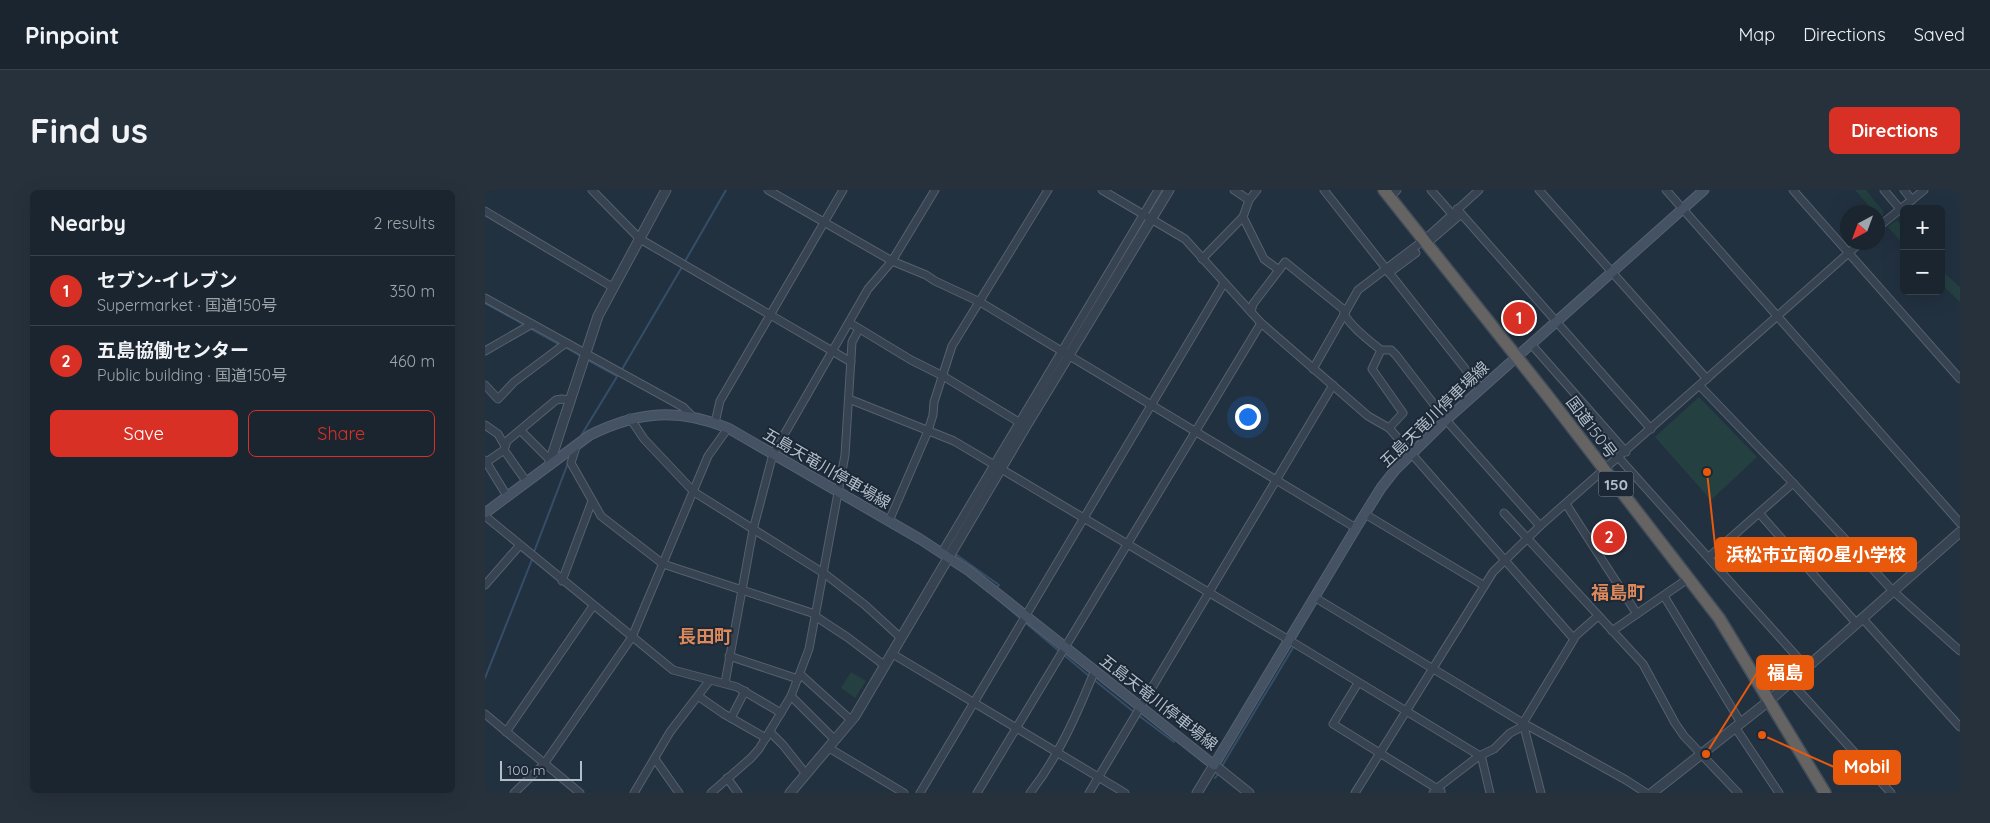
<!DOCTYPE html>
<meta charset="utf-8">
<style>
body{margin:0;font-family:Quicksand,"Noto Sans JP",sans-serif;background:#27313c;color:#f1f3f6}
.controls{position:absolute;right:15px;top:15px;display:grid;overflow:hidden;border-radius:8px;box-shadow:0 5px 20px #0002}
.controls button{width:45px;height:45px;display:grid;place-items:center;padding:0;border:0;border-bottom:1px solid #38424c;background:#1a2530;color:#f1f3f6;font:25px sans-serif}
.compass{position:absolute;left:1355px;top:15px;width:45px;height:45px;border-radius:50%;background:#1a2530;box-shadow:0 5px 20px #0002;rotate:221deg}
.scale{position:absolute;left:15px;bottom:12px;width:82px;box-sizing:border-box;padding-left:5px;border:2px solid #b3becb;border-top:0;font-size:14px;line-height:18px;white-space:nowrap;color:#b3becb;-webkit-text-stroke:4px #1c2835;paint-order:stroke}
.you{position:absolute;left:762px;top:226px;width:18px;height:18px;margin:-12px;border:4px solid #fff;border-radius:50%;background:#1a73e8;box-shadow:0 0 0 8px #1a73e833}
.badge{display:grid;place-items:center;width:32px;height:32px;border-radius:50%;background:#d93025;color:#fff;font-size:16px;font-weight:700}
.pin{position:absolute;translate:-50% -50%;border:2px solid #fff;box-shadow:0 1px 5px #0006}
.list{margin:0;padding:0;list-style:none}
h2{display:flex;justify-content:space-between;align-items:center;height:65px;margin:0;padding:0 20px;font-size:21px}
h2 small{font-size:16px;font-weight:400;color:#9fa5ab}
.list li{display:grid;grid-template-columns:32px 1fr auto;gap:15px;align-items:center;box-sizing:border-box;height:70px;padding:0 20px;border-top:1px solid #38424c}
.list b{display:block;font-size:19px;white-space:nowrap}
.list p{margin:0;font-size:16px;white-space:nowrap;color:#9fa5ab}
.list em{font-size:16px;font-style:normal;color:#9fa5ab}
.actions{display:flex;gap:10px;padding:15px 20px}
.actions a{flex:1;padding:11px 0;border:1px solid #d93025;border-radius:8px;text-align:center;font-size:18px;color:#d93025}
.actions .main{background:#d93025;color:#fff}
.map{position:relative;flex:none;width:1475px;height:603px;overflow:hidden;border-radius:8px}
header{display:flex;align-items:center;gap:30px;box-sizing:border-box;height:70px;padding:0 25px;background:#1a2530;border-bottom:1px solid #38424c}
header strong{font-size:24px}
nav{display:flex;gap:28px;margin-inline-start:auto;font-size:18px}
.intro{display:flex;align-items:center;justify-content:space-between;box-sizing:border-box;height:120px;padding:0 30px}
h1{margin:0;font-size:35px}
.button{padding:12px 22px;border-radius:8px;background:#d93025;color:#fff;font-size:18px;font-weight:700}
main{display:flex;gap:30px;padding:0 30px}
aside{flex:1;background:#1a2530;border-radius:8px;box-shadow:0 5px 20px #0002}
.map>svg:first-child{display:block}
</style>
<header>
<strong>Pinpoint</strong>
<nav><a>Map</a><a>Directions</a><a>Saved</a></nav>
</header>
<div class="intro"><h1>Find us</h1><a class="button">Directions</a></div>
<main>
<aside>
<h2>Nearby<small>2 results</small></h2>
<ul class="list">
<li><span class="badge">1</span><div><b>セブン-イレブン</b><p>Supermarket · 国道150号</p></div><em>350 m</em></li>
<li><span class="badge">2</span><div><b>五島協働センター</b><p>Public building · 国道150号</p></div><em>460 m</em></li>
</ul>
<div class="actions"><a class="main">Save</a><a>Share</a></div>
</aside>
<div class="map">
<svg width="1475" height="603" viewBox="0 0 1475 603">
<rect width="100%" height="100%" fill="#223140"/>
<g fill="#244041">
<path d="M1370 0H1381L1398 21V26H1393L1392 22H1389Z"/>
<path d="M1412 30 1419 39V55L1403 37Z"/>
<path d="M1456 80 1475 97V112L1456 94Z"/>
<path d="M1214 207 1272 267 1226 310 1170 247Z"/>
<path d="M366 482 381 491 370 508 356 498Z"/>
</g>
<g fill="none" stroke-linecap="round" stroke-linejoin="round">
<g stroke="#354e68" stroke-width="2">
<path d="M663 24 677 0"/>
<path d="M199 73 241 0"/>
<path d="M0 113 38 134"/>
<path d="M46 139 73 154"/>
<path d="M80 157 97 167"/>
<path d="M582 160 660 29"/>
<path d="M101 169 132 186"/>
<path d="M136 181 197 77"/>
<path d="M556 203 580 164"/>
<path d="M94 249 133 185"/>
<path d="M49 362 83 273"/>
<path d="M469 363 514 395 512 397"/>
<path d="M516 412 575 462"/>
<path d="M579 465 604 486"/>
<path d="M0 488 48 367"/>
<path d="M608 489 649 522"/>
<path d="M928 521 996 563"/>
<path d="M653 525 689 552"/>
<path d="M737 576 809 456"/>
<path d="M730 588 734 583"/>
</g>
<g stroke="#55616e" stroke-width="9">
<g id="minor">
<path d="M107 0 155 49 366 172"/>
<path d="M283 0 407 71 441 85 450 91 495 112 871 338"/>
<path d="M617 0 700 49 776 133 883 226 904 238 1089 449 1035 538 1025 543 1009 559 994 566 951 599 948 603"/>
<path d="M749 0 764 10"/>
<path d="M839 0 996 199"/>
<path d="M946 0 967 24"/>
<path d="M1054 0 1222 189"/>
<path d="M1181 0 1475 333"/>
<path d="M1308 0 1475 189"/>
<path d="M1399 0 1416 20"/>
<path d="M1419 0 1427 10"/>
<path d="M905 7 912 0"/>
<path d="M972 19 1166 239"/>
<path d="M0 21 129 98"/>
<path d="M758 27 779 69 794 80 800 72 858 119C859 132 886 152 896 160L887 179 918 223 904 238"/>
<path d="M1392 38 1439 0"/>
<path d="M947 49 976 24"/>
<path d="M717 69 758 27 764 10 772 0"/>
<path d="M904 83 931 63"/>
<path d="M0 108 198 217 208 227"/>
<path d="M766 122 768 114 794 80"/>
<path d="M365 133 426 170 458 186 537 234"/>
<path d="M1046 154 1141 262"/>
<path d="M896 160H906L911 165 961 230 1055 336"/>
<path d="M0 161 47 134"/>
<path d="M828 179 873 100 939 50 994 0"/>
<path d="M0 195 13 209 29 192 81 153"/>
<path d="M1215 196 1308 293 1408 401 1475 461"/>
<path d="M364 209 469 251 804 450 992 564 997 569 1005 603"/>
<path d="M145 228 159 249 209 302 340 384 380 415 416 448"/>
<path d="M230 233 235 211 358 0"/>
<path d="M0 235 13 244 20 256"/>
<path d="M36 241 65 270"/>
<path d="M92 254 86 273 116 326 178 374 330 424"/>
<path d="M19 260 41 291"/>
<path d="M1134 268 1322 478"/>
<path d="M0 270 22 306"/>
<path d="M0 273 19 260 22 251 71 210 77 209 85 210"/>
<path d="M1081 314 1152 424"/>
<path d="M1019 323 1158 474 1190 533 1199 546 1253 603"/>
<path d="M1274 323 1372 434"/>
<path d="M880 324 998 395"/>
<path d="M0 326 188 480 252 497 296 523"/>
<path d="M404 331 443 241 448 225 449 212 467 156 563 0"/>
<path d="M457 362 673 0"/>
<path d="M1224 367 1308 293"/>
<path d="M77 391 107 311"/>
<path d="M0 395 35 355"/>
<path d="M1179 406 1256 533"/>
<path d="M829 407 1038 533 1141 590 1161 603"/>
<path d="M330 426 362 447 399 475"/>
<path d="M1378 429 1475 537"/>
<path d="M1127 441 1204 388"/>
<path d="M1088 448 1113 426"/>
<path d="M406 463 640 603"/>
<path d="M244 466 313 489"/>
<path d="M315 484 366 530"/>
<path d="M1306 492 1406 603"/>
<path d="M240 493 268 340 288 264 383 99 407 71 450 0"/>
<path d="M873 493 848 534 956 601V603"/>
<path d="M213 506 239 524 281 548"/>
<path d="M306 506 350 550"/>
<path d="M0 524 95 603"/>
<path d="M246 528 260 501"/>
<path d="M1038 533 1056 603"/>
<path d="M1250 537 1294 603"/>
<path d="M21 542 108 416"/>
<path d="M285 542 298 555 321 584"/>
<path d="M344 558 419 603"/>
<path d="M170 569 194 603"/>
<path d="M242 588 253 603"/>
<path d="M29 603 59 574 147 447 223 266 243 238"/>
<path d="M149 603 185 542 225 490"/>
<path d="M226 603 266 568 274 559 306 506 324 459 360 265 367 152 374 139"/>
<path d="M435 603 739 93"/>
<path d="M492 603 776 133"/>
<path d="M545 603C574 566 592 524 610 480"/>
<path d="M604 603 848 195"/>
<path d="M870 603 1008 382 1055 336 1376 52"/>
</g>
</g>
<g stroke="#55616e" stroke-width="11">
<g id="tertiary">
<path d="M64 275 113 126 181 0"/>
<path d="M305 603 370 526 541 236 684 0"/>
<path d="M712 603 729 575 764 603"/>
<path d="M1167 603 1285 510 1475 342"/>
</g>
</g>
<g stroke="#55616e" stroke-width="11">
<path id="secondary" d="M0 323 105 245C154 221 193 218 243 238L435 349 484 381 729 575 871 338 896 298 910 280 961 230 1219 0"/>
</g>
<g stroke="#424e5b" stroke-width="14">
<path id="trunk" d="M899 0 1062 205 1234 428 1340 603"/>
</g>
<use href="#minor" stroke="#374350" stroke-width="7"/>
<use href="#tertiary" stroke="#374350" stroke-width="9"/>
<use href="#secondary" stroke="#445263" stroke-width="9"/>
<use href="#trunk" stroke="#656462" stroke-width="11"/>
</g>
<g text-anchor="middle" dominant-baseline="central" stroke-width="4" stroke-linejoin="round" paint-order="stroke">
<rect fill="#1c2835" stroke="#86919e" stroke-width="1" x="1113.5" y="281.5" width="35" height="25" rx="4"/>
<g font-size="15" font-weight="bold" fill="#b3becb">
<text x="1131" y="294">150</text>
</g>
<g font-size="16" fill="#b3becb" stroke="#1c2835">
<text transform="translate(949 224) rotate(-44)">五島天竜川停車場線</text>
<text transform="translate(1107 237) rotate(53)">国道150号</text>
<text transform="translate(342 278) rotate(30)">五島天竜川停車場線</text>
<text transform="translate(674 512) rotate(38)">五島天竜川停車場線</text>
</g>
<g font-size="18" font-weight="bold" fill="#dd895b" stroke="#1c2835">
<text x="1133" y="402">福島町</text>
<text x="220" y="446">長田町</text>
</g>
</g>
<path fill="none" stroke="#e8590c" stroke-width="2" d="M1222 282L1231 364M1221 564L1272 483M1277 545L1349 577"/>
<g fill="#e8590c" stroke="#1c2835" stroke-width="2">
<circle cx="1222" cy="282" r="5"/>
<circle cx="1221" cy="564" r="5"/>
<circle cx="1277" cy="545" r="5"/>
</g>
<g fill="#e8590c" stroke="#e8590c" stroke-width="2">
<rect x="1231" y="348" width="200" height="33" rx="5"/>
<rect x="1272" y="466" width="56" height="33" rx="5"/>
<rect x="1349" y="561" width="66" height="33" rx="5"/>
</g>
<g font-size="18" text-anchor="middle" font-weight="bold" fill="#fff">
<text x="1331" y="371">浜松市立南の星小学校</text>
<text x="1300" y="489">福島</text>
<text x="1382" y="583">Mobil</text>
</g>
</svg>
<div class="controls">
<button>+</button>
<button>−</button>
</div>
<svg class="compass" viewBox="-18 -18 36 36"><path d="M0-13l5 13h-10z" fill="#e53935"/><path d="M0 13l5-13h-10z" fill="#9fa5ab"/></svg>
<div class="scale">100 m</div>
<div class="you"></div>
<div class="pin badge" style="left:1034px;top:128px">1</div>
<div class="pin badge" style="left:1124px;top:347px">2</div>
</div>
</main>
